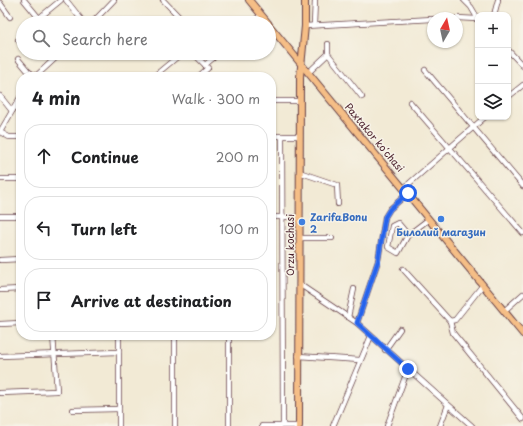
<!DOCTYPE html>
<meta charset="utf-8">
<style>
body{margin:0;font-family:"Playpen Sans",sans-serif;background:#f6f6f6;color:#202124}
.controls{position:absolute;right:12px;top:12px;display:grid;overflow:hidden;border-radius:8px;box-shadow:0 1px 3px #0004}
.controls button{width:36px;height:36px;display:grid;place-items:center;padding:0;border:0;border-bottom:1px solid #e0e0e0;background:#fff;color:#202124;font:20px sans-serif}
.compass{position:absolute;left:427px;top:12px;width:36px;height:36px;border-radius:50%;background:#fff;box-shadow:0 1px 3px #0004;rotate:9deg}
.stop{position:absolute;width:12px;height:12px;margin:-9px;border:3px solid #2563eb;border-radius:50%;background:#fff}
.stop.end{background:#2563eb;border-color:#fff;box-shadow:0 1px 4px #0008}
.list{margin:0;padding:0;list-style:none}
h2{display:flex;justify-content:space-between;align-items:center;height:52px;margin:0;padding:0 16px;font-size:17px}
h2 small{font-size:13px;font-weight:400;color:#757577}
.list li{display:grid;grid-template-columns:26px 1fr auto;gap:12px;align-items:center;box-sizing:border-box;height:64px;margin:0 8px 8px;padding:0 8px;border:1px solid #e0e0e0;border-radius:16px}
.list b{display:block;font-size:15px;white-space:nowrap}
.list em{font-size:13px;font-style:normal;color:#757577}
.icon{flex:none;width:22px;height:22px;fill:none;stroke:currentColor;stroke-width:2;stroke-linecap:round;stroke-linejoin:round}
.map{position:relative;flex:none;width:523px;height:426px;overflow:hidden}
.search{position:absolute;background:#fff;box-shadow:0 1px 3px #0004;left:16px;top:16px;width:260px;height:44px;display:flex;align-items:center;gap:10px;box-sizing:border-box;padding:0 14px;border-radius:22px;color:#757577;font-size:15px}
.panel{position:absolute;background:#fff;box-shadow:0 1px 3px #0004;left:16px;top:72px;width:260px;height:268px;border-radius:16px}
.map>svg:first-child{display:block}
</style>
<div class="map">
<svg width="523" height="426" viewBox="0 0 523 426">
<rect width="100%" height="100%" fill="#f7f3e8"/>
<filter id="ink" filterUnits="userSpaceOnUse"><feTurbulence type="fractalNoise" baseFrequency=".025" numOctaves="2"/><feDisplacementMap in="SourceGraphic" scale="8" xChannelSelector="R" yChannelSelector="G"/><feConvolveMatrix kernelMatrix="1 2 1 2 8 2 1 2 1" color-interpolation-filters="sRGB"/></filter>
<filter id="wash" filterUnits="userSpaceOnUse"><feTurbulence type="fractalNoise" baseFrequency=".012" numOctaves="4" result="noise"/><feDisplacementMap in="SourceGraphic" scale="16" xChannelSelector="R" yChannelSelector="G"/><feGaussianBlur stdDeviation="0.9" result="paint"/><feColorMatrix in="noise" values="0 0 0 0 0 0 0 0 0 0 0 0 0 0 0 0 0 1.4 0 .05"/><feComposite in="paint" operator="in"/></filter>
<g filter="url(#wash)">
<rect width="100%" height="100%" fill="#f2ead5"/>
</g>
<g filter="url(#ink)">
<g fill="none" stroke-linecap="round" stroke-linejoin="round">
<g stroke="#633d44" stroke-width="6">
<g id="minor">
<path d="M24 0 43 23"/>
<path d="M66 0 81 19"/>
<path d="M163 0 185 23"/>
<path d="M464 0 471 7 478 19"/>
<path d="M0 3 10 17"/>
<path d="M494 15 498 0"/>
<path d="M39 18 61 0"/>
<path d="M457 18 477 19"/>
<path d="M92 23 114 0"/>
<path d="M252 23 261 15"/>
<path d="M314 25 315 0"/>
<path d="M305 26 433 19"/>
<path d="M18 40 23 37"/>
<path d="M508 50 523 66"/>
<path d="M193 53 208 68 198 77"/>
<path d="M207 53 213 58"/>
<path d="M328 54V44"/>
<path d="M18 59 28 71 36 77"/>
<path d="M205 65 219 53"/>
<path d="M425 70 523 186"/>
<path d="M309 72 328 54 362 97"/>
<path d="M35 77 61 53"/>
<path d="M153 77 182 53"/>
<path d="M0 96 12 111"/>
<path d="M508 97 523 85"/>
<path d="M271 101H300"/>
<path d="M410 102 523 233"/>
<path d="M0 132 21 96"/>
<path d="M0 132 9 137H21"/>
<path d="M271 136H300"/>
<path d="M282 136 283 426"/>
<path d="M299 172 337 185 338 204"/>
<path d="M0 179H21"/>
<path d="M404 188 485 117"/>
<path d="M0 216H21"/>
<path d="M271 217H299"/>
<path d="M408 235 398 253 388 247 392 226 398 223 408 235 429 219"/>
<path d="M299 238H332"/>
<path d="M0 260 21 259"/>
<path d="M403 269 450 321 455 320 482 286"/>
<path d="M299 284 357 323 472 426"/>
<path d="M0 290 21 289"/>
<path d="M504 311 523 294"/>
<path d="M348 317 354 289"/>
<path d="M450 321 453 333 523 419"/>
<path d="M357 323 378 261 385 217 390 209 408 193"/>
<path d="M0 324 21 323"/>
<path d="M119 335V426"/>
<path d="M175 335V426"/>
<path d="M229 335V426"/>
<path d="M385 350 400 329"/>
<path d="M0 356 119 352"/>
<path d="M298 356 360 360"/>
<path d="M0 393 57 391 53 335"/>
<path d="M73 410 119 409"/>
<path d="M262 426H299"/>
<path d="M333 426 371 336"/>
<path d="M387 426 408 369"/>
<path d="M440 426 448 405"/>
</g>
</g>
<g stroke="#633d44" stroke-width="8">
<g id="major">
<path d="M249 0 268 23"/>
<path d="M269 25 523 334"/>
<path d="M299 426 300 77 305 26V0"/>
</g>
</g>
<use href="#minor" stroke="#fff" stroke-width="4.5"/>
<use href="#major" stroke="#f5be86" stroke-width="6"/>
</g>
</g>
<g fill="none" stroke-linecap="round" stroke-linejoin="round" filter="url(#ink)">
<path stroke="#2563eb" stroke-width="5" d="M408 369 357 323 378 261 385 217 390 209 408 193"/>
</g>
<g fill="#3f7fe0" stroke="#f7f3e8" stroke-width="1.5">
<circle cx="441" cy="219" r="4"/>
<circle cx="302" cy="222" r="4"/>
</g>
<g text-anchor="middle" dominant-baseline="central" stroke-width="3" stroke-linejoin="round" paint-order="stroke">
<g font-size="10" fill="#4a1f2b" stroke="#f7f3e8">
<text transform="translate(375 137) rotate(50)">Paxtakor koʻchasi</text>
<text transform="translate(289 245) rotate(-90)">Orzu kochasi</text>
</g>
<g font-size="10" font-weight="bold" fill="#366cbe" stroke="#f7f3e8" text-anchor="start">
<text x="310" y="216">ZarifaBonu<tspan x="310" dy="12">2</tspan></text>
<text x="441" y="231" text-anchor="middle">Билолий магазин</text>
</g>
</g>
</svg>
<div class="controls">
<button>+</button>
<button>−</button>
<button><svg class="icon" aria-label="layers" viewBox="0 0 24 24"><path d="M12 4l9 5-9 5-9-5zM3 14l9 5 9-5"/></svg></button>
</div>
<svg class="compass" viewBox="-18 -18 36 36"><path d="M0-13l5 13h-10z" fill="#e53935"/><path d="M0 13l5-13h-10z" fill="#757577"/></svg>
<div class="stop" style="left:408px;top:193px"></div>
<div class="stop end" style="left:408px;top:369px"></div>
<div class="search"><svg class="icon" aria-label="search" viewBox="0 0 24 24"><circle cx="10" cy="10" r="6"/><path d="M15 15l6 6"/></svg>Search here</div>
<section class="panel">
<h2>4 min<small>Walk · 300 m</small></h2>
<ul class="list">
<li><svg class="icon" aria-label="ahead" viewBox="0 0 24 24"><path d="M12 20V5M6 11l6-6 6 6"/></svg><div><b>Continue</b></div><em>200 m</em></li>
<li><svg class="icon" aria-label="left" viewBox="0 0 24 24"><path d="M17 20v-9H6M10 6l-5 5 5 5"/></svg><div><b>Turn left</b></div><em>100 m</em></li>
<li><svg class="icon" aria-label="arrive" viewBox="0 0 24 24"><path d="M6 21V4h12l-3 4 3 4H6"/></svg><div><b>Arrive at destination</b></div></li>
</ul>
</section>
</div>
